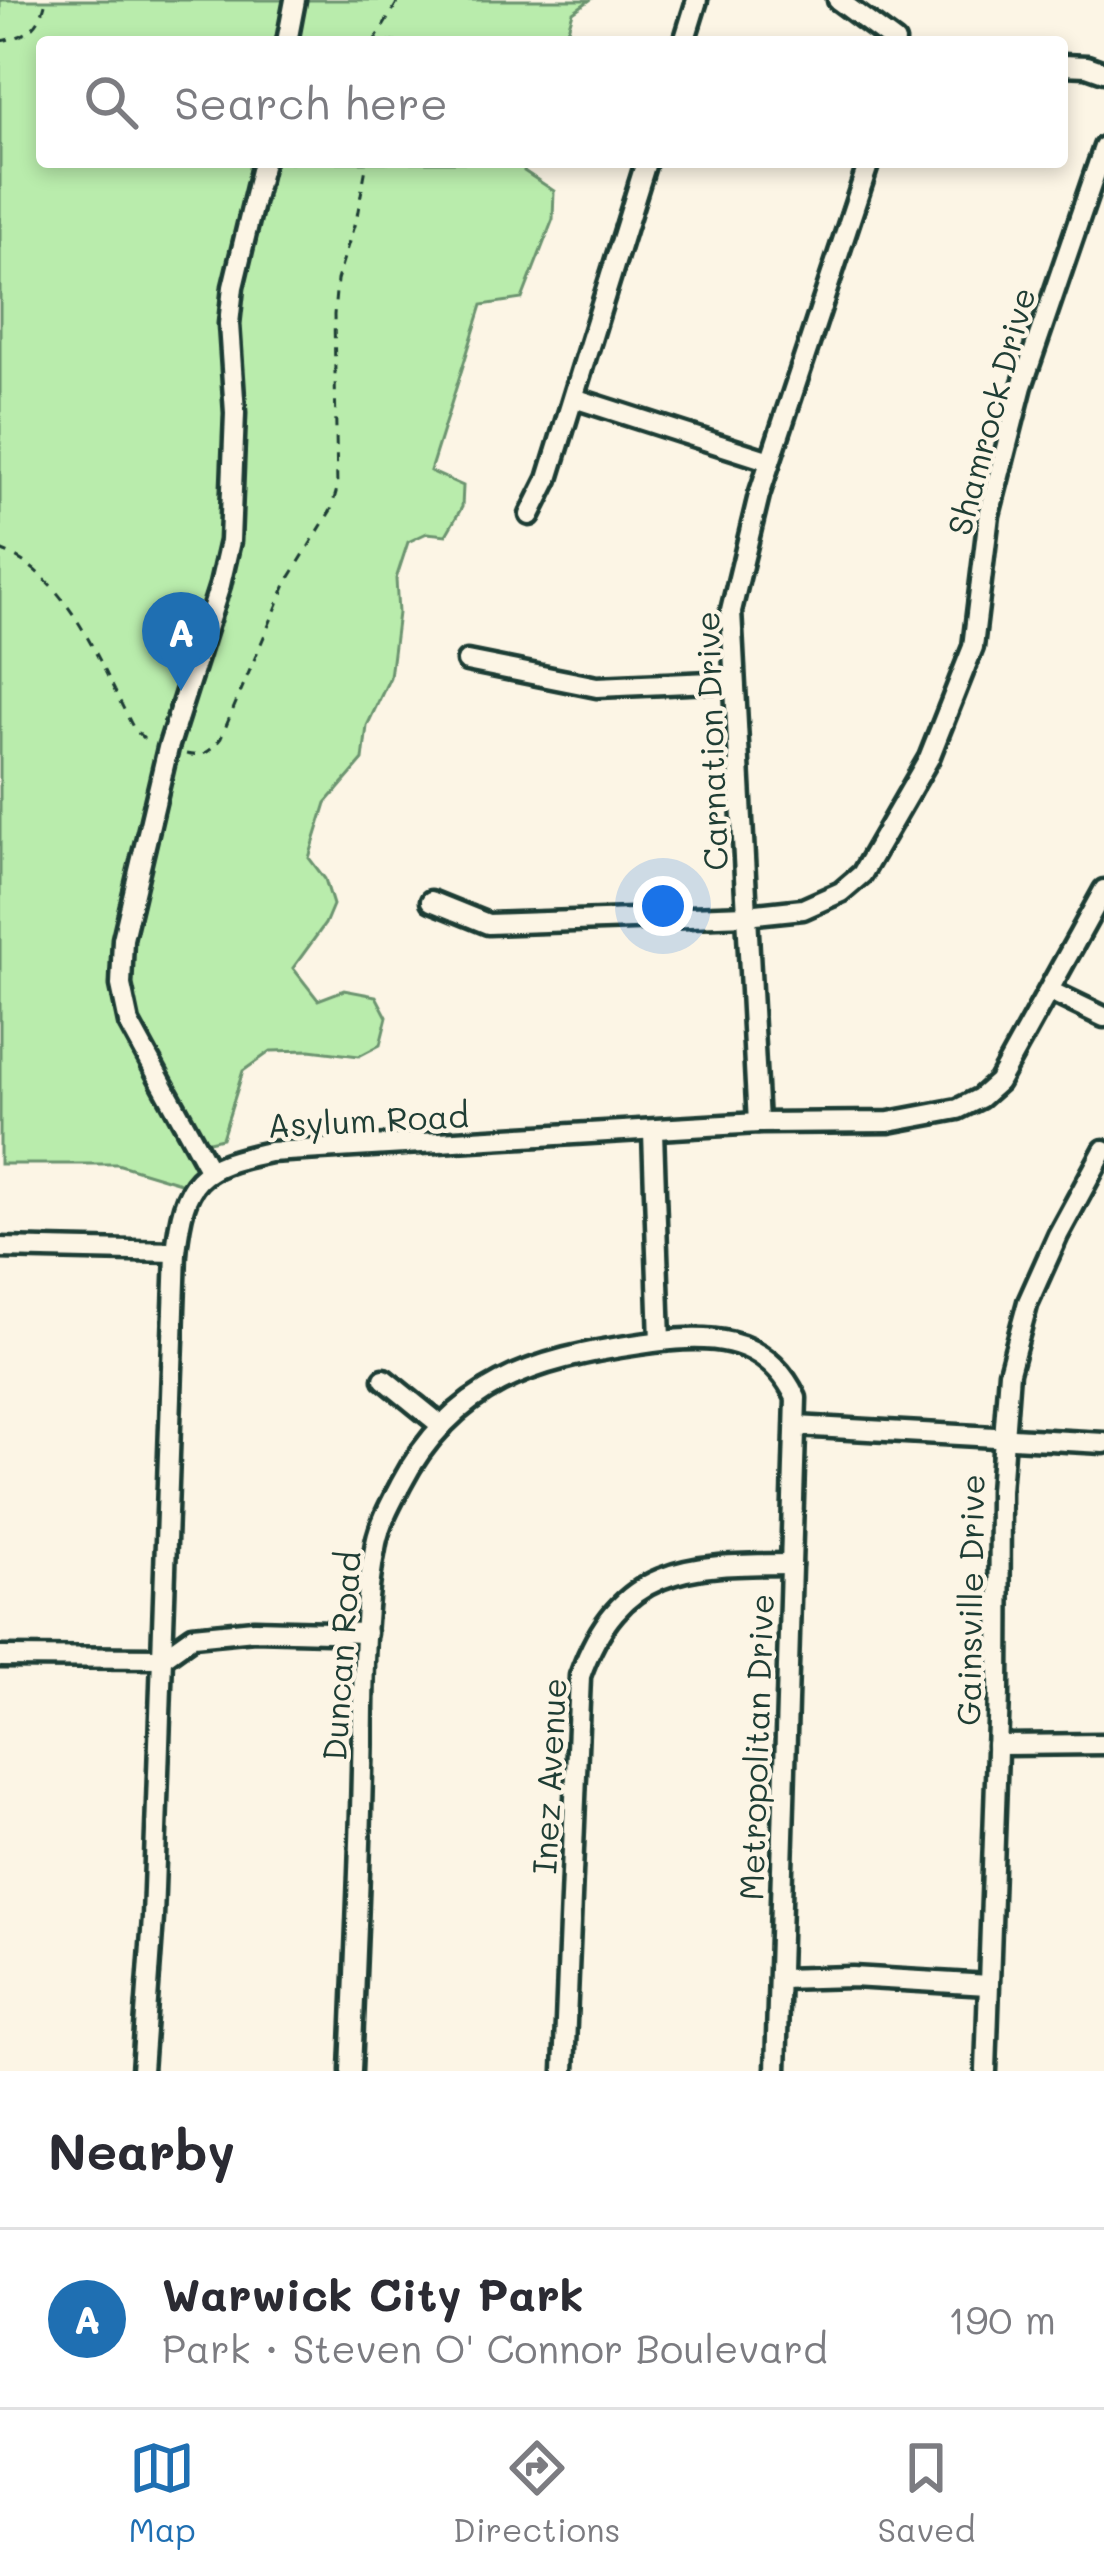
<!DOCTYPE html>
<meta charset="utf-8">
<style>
body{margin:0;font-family:Mali,sans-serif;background:#f7f7f7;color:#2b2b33}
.you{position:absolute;left:663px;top:906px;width:42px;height:42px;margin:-30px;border:9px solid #fff;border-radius:50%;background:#1a73e8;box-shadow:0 0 0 18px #1a73e833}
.badge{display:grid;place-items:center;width:78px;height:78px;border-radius:50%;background:#1f6fb2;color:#fff;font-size:39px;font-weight:700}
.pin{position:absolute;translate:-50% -99px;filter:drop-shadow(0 3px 6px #0008)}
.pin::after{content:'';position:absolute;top:63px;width:42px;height:36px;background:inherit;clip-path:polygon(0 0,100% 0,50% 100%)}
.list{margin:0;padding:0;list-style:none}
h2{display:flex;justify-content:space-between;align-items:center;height:156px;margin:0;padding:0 48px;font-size:51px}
h2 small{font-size:39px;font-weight:400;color:#7c7c81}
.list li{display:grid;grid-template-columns:78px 1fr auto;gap:36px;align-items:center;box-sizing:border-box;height:180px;padding:0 48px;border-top:3px solid #e1e1e2}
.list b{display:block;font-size:45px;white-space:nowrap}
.list p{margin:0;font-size:39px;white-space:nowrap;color:#7c7c81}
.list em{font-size:39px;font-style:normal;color:#7c7c81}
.icon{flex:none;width:66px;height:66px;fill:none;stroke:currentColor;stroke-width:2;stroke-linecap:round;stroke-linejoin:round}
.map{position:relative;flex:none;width:1104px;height:2071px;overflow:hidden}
.search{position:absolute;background:#fff;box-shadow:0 6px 18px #0003;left:36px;right:36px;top:36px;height:132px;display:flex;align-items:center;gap:30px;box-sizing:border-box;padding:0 42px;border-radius:12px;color:#7c7c81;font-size:45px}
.sheet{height:336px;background:#fff}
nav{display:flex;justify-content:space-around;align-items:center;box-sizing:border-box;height:168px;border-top:3px solid #e1e1e2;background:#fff;font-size:33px;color:#7c7c81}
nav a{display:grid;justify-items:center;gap:6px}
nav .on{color:#1f6fb2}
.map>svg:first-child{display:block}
</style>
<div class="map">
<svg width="1104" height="2071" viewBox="0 0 1104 2071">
<rect width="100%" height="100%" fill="#fcf5e5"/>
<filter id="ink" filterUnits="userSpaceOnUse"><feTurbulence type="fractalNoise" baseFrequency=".00833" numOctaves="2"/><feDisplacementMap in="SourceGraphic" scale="24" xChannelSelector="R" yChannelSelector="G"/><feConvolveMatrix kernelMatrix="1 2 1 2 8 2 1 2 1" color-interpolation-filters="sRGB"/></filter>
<g filter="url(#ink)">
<path fill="#b9ecac" stroke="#6c9470" stroke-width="3" d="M0 0H590L573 12 564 42H42V162H526L524 171 554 191 553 219 522 299 482 305 430 471 463 486 462 507 446 535 427 533 408 542 396 579 398 613 390 677 367 726 363 760 326 803 309 858 325 879 333 905 325 924 293 968 318 1000 344 990 376 996 387 1017 380 1045 359 1056 310 1050 271 1051 243 1071 222 1138 196 1144 208 1168 190 1186 117 1164H0Z"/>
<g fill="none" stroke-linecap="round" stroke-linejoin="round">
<g stroke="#1f3d34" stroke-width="27">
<g id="street">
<path d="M838 0 895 42"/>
<path d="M287 42 295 0"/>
<path d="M684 42 697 0"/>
<path d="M1062 65 1087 66 1104 72"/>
<path d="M574 398 770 461"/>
<path d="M530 515 548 479 646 162"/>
<path d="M467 661 597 687 734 681"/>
<path d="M431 901 488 924 747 915 803 909 841 892 862 874 929 758 973 647 989 515 1022 386 1104 147"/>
<path d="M1050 991 1104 1017"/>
<path d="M758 1123 731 611 759 495 869 162"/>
<path d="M653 1132 660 1341"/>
<path d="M210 1171 129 1023 121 985 123 939 168 748 220 585 230 541 235 413 229 324 233 287 263 162"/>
<path d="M0 1248 176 1252"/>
<path d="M384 1379 442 1426"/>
<path d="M796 1426 1104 1443"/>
<path d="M0 1657 162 1658 193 1636 254 1630 366 1633"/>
<path d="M997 1745 1104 1744"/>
<path d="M779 1979 852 1977 988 1985"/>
<path d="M142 2071 153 1918 176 1252C184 1178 198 1167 270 1152L758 1123 889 1122 958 1109 980 1098 998 1082 1104 890"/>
<path d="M351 2071C355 1971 360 1871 362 1770 364 1695 361 1617 376 1543 380 1523 391 1503 401 1484 453 1384 534 1359 640 1344 704 1334 765 1332 796 1398L776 2071"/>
<path d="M564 2071 580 1676C619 1566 687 1564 791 1564"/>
<path d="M986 2071 999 1693 1000 1491 1009 1372 1028 1302 1058 1235 1104 1150"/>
</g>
</g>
<g stroke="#1f3d34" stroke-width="3" stroke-dasharray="9 9" stroke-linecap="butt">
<path d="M0 41C28 36 40 28 46 0"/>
<path d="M374 42 399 0"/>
<path d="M0 550C70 576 101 668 134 729L148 743"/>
<path d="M186 754C203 758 210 752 221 738L288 580 331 510 337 489 334 315 337 280 357 216 367 162"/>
</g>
<use href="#street" stroke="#fcf5e5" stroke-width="18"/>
</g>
</g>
<g text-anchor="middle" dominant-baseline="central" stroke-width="9" stroke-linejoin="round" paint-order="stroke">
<g font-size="33" fill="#1f3d34" stroke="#fcf5e5">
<text transform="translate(990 411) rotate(-75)">Shamrock Drive</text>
<text transform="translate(710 741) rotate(-92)">Carnation Drive</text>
<text transform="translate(368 1119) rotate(-3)">Asylum Road</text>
<text transform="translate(969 1600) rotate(-89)">Gainsville Drive</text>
<text transform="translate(340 1656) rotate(-86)">Duncan Road</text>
<text transform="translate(755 1747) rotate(-88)">Metropolitan Drive</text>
<text transform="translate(548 1776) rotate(-87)">Inez Avenue</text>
</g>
</g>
</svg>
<div class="you"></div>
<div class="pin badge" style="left:181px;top:691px">A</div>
<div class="search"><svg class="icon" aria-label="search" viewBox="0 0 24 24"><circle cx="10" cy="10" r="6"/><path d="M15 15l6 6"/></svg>Search here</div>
</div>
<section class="sheet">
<h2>Nearby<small></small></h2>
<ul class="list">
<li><span class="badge">A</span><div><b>Warwick City Park</b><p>Park · Steven O' Connor Boulevard</p></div><em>190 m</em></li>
</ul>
</section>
<nav>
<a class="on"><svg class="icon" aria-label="map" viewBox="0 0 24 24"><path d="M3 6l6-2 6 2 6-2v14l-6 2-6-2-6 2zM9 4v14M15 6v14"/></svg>Map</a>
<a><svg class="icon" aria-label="directions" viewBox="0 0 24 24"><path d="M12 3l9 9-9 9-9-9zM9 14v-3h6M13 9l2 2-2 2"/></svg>Directions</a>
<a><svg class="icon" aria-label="saved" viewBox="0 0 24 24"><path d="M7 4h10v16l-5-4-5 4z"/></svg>Saved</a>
</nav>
